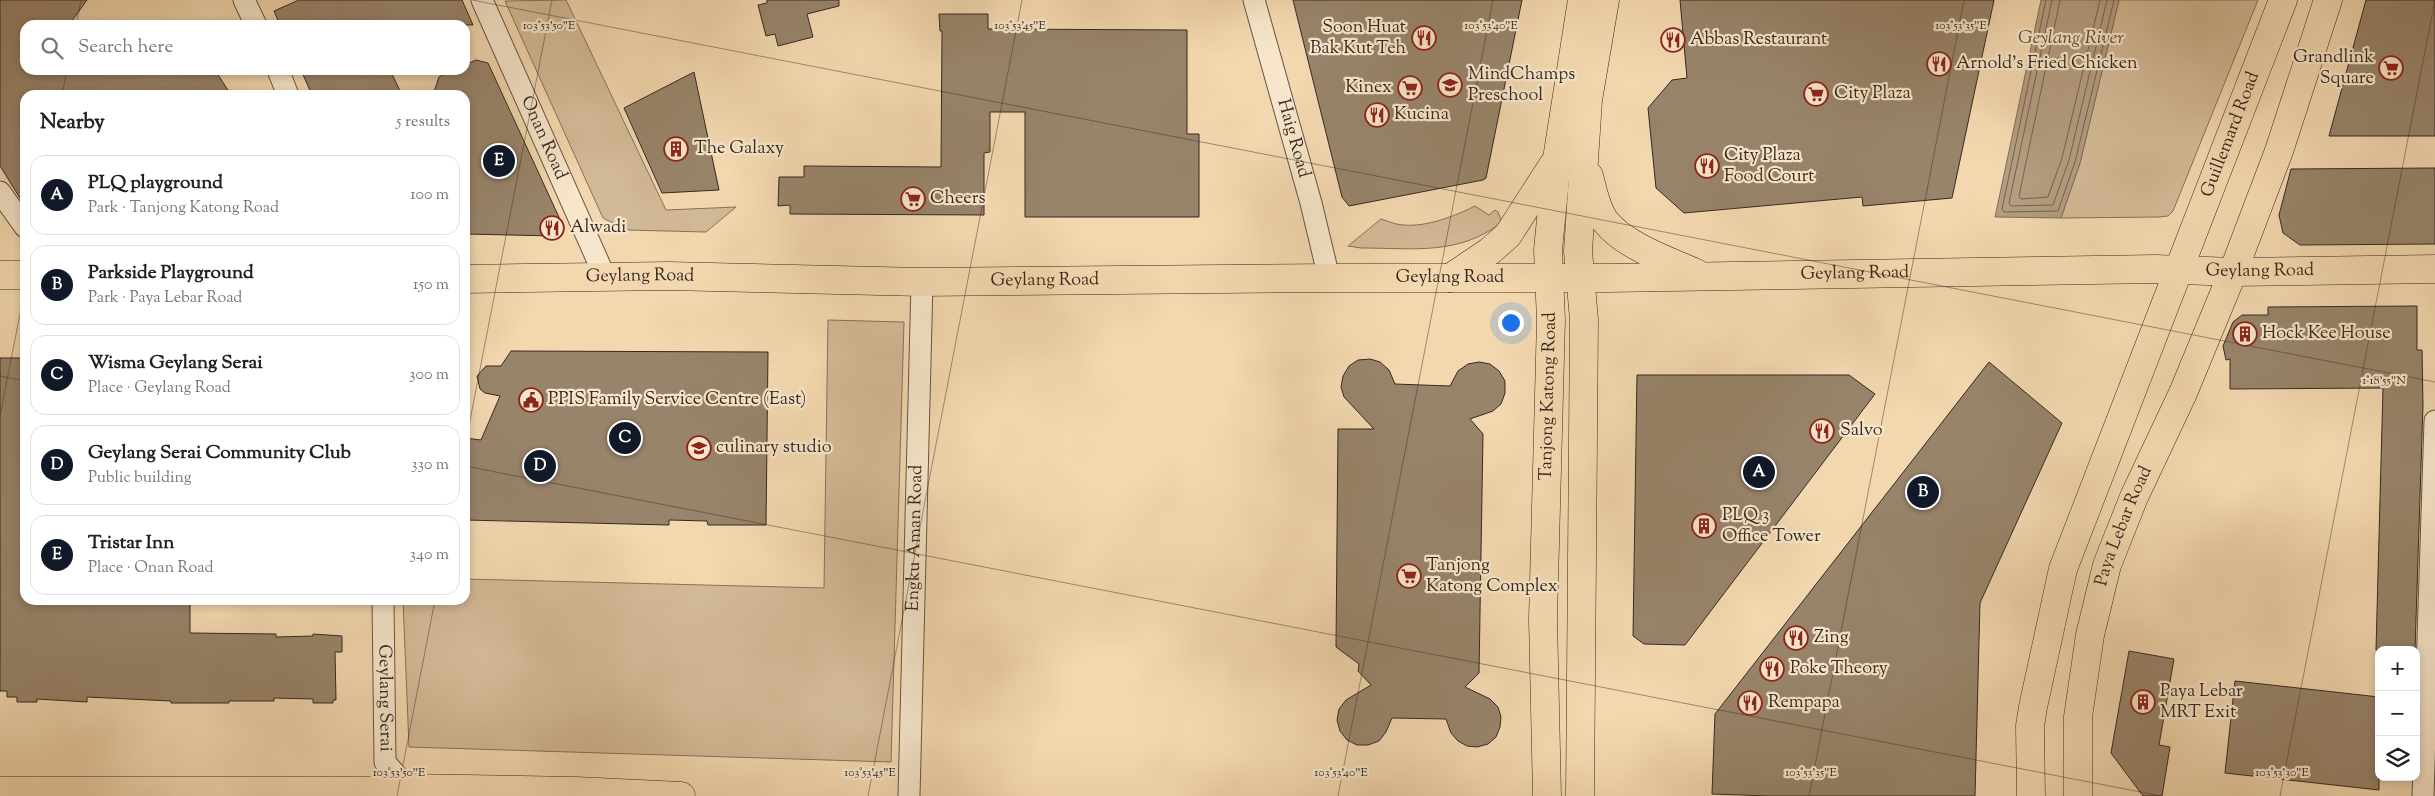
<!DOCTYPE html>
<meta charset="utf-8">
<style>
body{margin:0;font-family:"Sorts Mill Goudy",serif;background:#f2f2f2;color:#202124}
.controls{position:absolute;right:15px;bottom:15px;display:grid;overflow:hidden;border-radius:10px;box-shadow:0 2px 8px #0003}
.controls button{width:45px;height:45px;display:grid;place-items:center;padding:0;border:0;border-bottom:1px solid #e0e0e0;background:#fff;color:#202124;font:25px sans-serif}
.you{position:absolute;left:1510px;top:322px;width:18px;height:18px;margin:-12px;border:4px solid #fff;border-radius:50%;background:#1a73e8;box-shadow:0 0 0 8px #1a73e833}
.badge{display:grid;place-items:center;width:32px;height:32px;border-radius:50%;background:#111827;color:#fff;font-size:16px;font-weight:700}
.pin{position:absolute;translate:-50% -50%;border:2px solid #fff;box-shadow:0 1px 5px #0006}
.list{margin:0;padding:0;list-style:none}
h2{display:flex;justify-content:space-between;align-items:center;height:65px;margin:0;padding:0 20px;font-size:21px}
h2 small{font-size:16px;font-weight:400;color:#757577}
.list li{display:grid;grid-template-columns:32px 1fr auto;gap:15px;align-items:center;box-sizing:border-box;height:80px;margin:0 10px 10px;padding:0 10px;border:1px solid #e0e0e0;border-radius:15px}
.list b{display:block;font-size:19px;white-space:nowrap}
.list p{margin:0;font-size:16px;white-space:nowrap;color:#757577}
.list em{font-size:16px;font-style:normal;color:#757577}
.icon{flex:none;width:28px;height:28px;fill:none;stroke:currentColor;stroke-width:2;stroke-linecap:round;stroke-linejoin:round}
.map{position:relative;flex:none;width:2435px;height:796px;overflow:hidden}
.search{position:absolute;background:#fff;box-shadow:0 2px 8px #0003;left:20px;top:20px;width:450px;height:55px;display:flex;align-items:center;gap:12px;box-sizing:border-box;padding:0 18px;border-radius:15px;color:#757577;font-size:19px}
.panel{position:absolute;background:#fff;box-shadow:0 2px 8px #0003;left:20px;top:90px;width:450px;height:515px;border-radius:15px}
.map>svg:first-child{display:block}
</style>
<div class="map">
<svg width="2435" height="796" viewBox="0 0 2435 796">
<rect width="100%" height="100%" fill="#f3d8af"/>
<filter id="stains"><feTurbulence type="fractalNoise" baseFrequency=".004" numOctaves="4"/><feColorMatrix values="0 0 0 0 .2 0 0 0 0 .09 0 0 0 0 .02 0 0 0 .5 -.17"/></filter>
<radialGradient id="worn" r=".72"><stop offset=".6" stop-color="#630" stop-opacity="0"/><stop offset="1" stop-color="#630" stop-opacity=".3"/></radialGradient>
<g fill="#d3ba97" stroke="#84725c">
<path d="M566 0 666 210 736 207 706 232 627 230 603 218 505 1Z"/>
<path d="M2119 0H2258L2173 211 2168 216 2159 217 2061 218 2080 163Z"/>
<path d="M1475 206 1489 215 1495 210 1498 212 1502 222C1459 256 1413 248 1361 248L1348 246 1381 219C1388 221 1396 225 1404 225 1427 227 1455 216 1475 206Z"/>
<path d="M828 320 904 322 891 762 409 747 403 600H465V579L824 588Z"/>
</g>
<path fill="#b39c7f" stroke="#816e59" d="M2041 0H2119L2080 163 2061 218 1995 217Z"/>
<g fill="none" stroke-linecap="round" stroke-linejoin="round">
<g stroke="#746250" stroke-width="1">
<path d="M2046 0 2002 209 2004 212 2058 211 2075 162 2114 0"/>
<path d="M2052 0 2009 203 2011 206 2053 205 2069 160 2107 0"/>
<path d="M2060 0 2019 196 2021 199 2048 197 2062 158 2100 0"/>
</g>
</g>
<g fill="#98846b" stroke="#362921">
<path d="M0 0H87L69 25H25V70H215L231 95H25V206L0 166Z"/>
<path d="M299 0H462L473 25H280L274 11Z"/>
<path d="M767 0H839V6L807 14 813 37 778 46 775 34 766 36 758 5 767 3Z"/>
<path d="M1293 0H1522L1486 178 1483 180 1349 206 1342 197Z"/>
<path d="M1680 0H1994L1952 198 1863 206 1862 197 1684 213 1656 188 1648 108 1672 80 1687 78Z"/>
<path d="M2366 0H2435V136H2329Z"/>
<path d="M939 14H988V29L1187 30V134H1199V217H1025V112H990V152L984 153V215L790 214V205L778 206 779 177H804V166L941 167 942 31H940Z"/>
<path d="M476 60 488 63 563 226 555 236 465 234V95H433L439 77 453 70H465V65Z"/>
<path d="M301 70H390L402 95H312Z"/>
<path d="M694 72 719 190 662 193 624 108Z"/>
<path d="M2435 168V244L2300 245 2283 233 2279 215 2291 169Z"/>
<path d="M2417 306V350H2422L2423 405 2415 650H2376L2383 388 2230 389V359L2226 360 2223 346 2233 322 2242 315H2268V307Z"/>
<path d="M511 351 768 352 766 525H708L707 521 669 520V525L465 520V438L481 440 500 396 485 393 480 389 477 376 486 366H501Z"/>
<path d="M0 358H25V600H190V633L276 634V637L313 636V634L342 636V652H335L336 700H333V703H313V699L274 698V701H229V703H171V701L87 697V702L37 699V702H17V697H7V691H0Z"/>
<path d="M1370 359 1380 362 1389 370 1395 384 1450 386 1458 371 1468 364 1479 362 1490 364 1499 371 1505 381V393L1501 404 1493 411 1470 419 1483 434 1479 673 1465 687 1490 699 1498 707 1501 717 1500 727 1496 737 1488 744 1477 747 1467 746 1458 741 1451 733 1446 719 1392 718 1386 732 1379 741 1368 745H1357L1347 740 1340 731 1337 720 1339 709 1346 700 1371 685 1358 671 1359 664 1336 647 1338 429H1374L1344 397 1341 387 1343 376 1349 366 1358 360Z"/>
<path d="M1989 362 2062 423 1980 603 1975 796H1769L1712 794 1715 714Z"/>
<path d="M1637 375H1849L1875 394 1685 645 1644 644 1633 636Z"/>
<path d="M2129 651 2174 659 2159 745 2170 747 2162 796H2143L2111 753Z"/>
<path d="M2235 681 2379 697V790L2225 773Z"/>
</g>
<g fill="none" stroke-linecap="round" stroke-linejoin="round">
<g stroke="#655544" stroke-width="23">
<g id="minor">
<path d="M244 0 256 25"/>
<path id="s1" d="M482 0 605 277"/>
<path id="s2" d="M1254 0 1311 203 1329 278"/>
<path d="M278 70 288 95"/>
<path d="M0 192 25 227"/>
<path id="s3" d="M383 600 385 762 407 788"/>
<path id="s4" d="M909 796 922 282"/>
<path d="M2423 796 2435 421"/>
</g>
</g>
<g stroke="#362921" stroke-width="29">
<g id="major">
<path d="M1589 176C1593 190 1596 210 1606 222 1625 246 1669 261 1696 273"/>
<path d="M0 275H25"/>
<path d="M1450 278 1490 251 1508 235 1553 165"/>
<path id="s5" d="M465 279 668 276 922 282 1329 278H1608L2156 269 2233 272 2435 269"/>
<path d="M0 791H375L407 788 576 791 681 796"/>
<path id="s6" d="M1547 796 1543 619 1551 320 1548 250 1557 159 1582 0"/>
<path d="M1580 796 1584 320 1578 251 1588 100 1605 0"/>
<path id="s7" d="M2031 796 2030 726 2033 707 2063 569 2283 0"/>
<path id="s8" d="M2078 796V717L2090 635 2107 565 2134 497 2183 393 2233 272 2279 151 2328 0"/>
</g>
</g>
<use href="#minor" stroke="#f7e6cb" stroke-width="21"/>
<use href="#major" stroke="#f3d8af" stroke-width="28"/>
</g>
<path fill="none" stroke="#362921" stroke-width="1" stroke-opacity="0.45" d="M472 0 2435 382M76 25 81 0M62 95 67 70M0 376 25 381M0 416 25 288M465 446 552 0M465 466 2161 796M397 796 435 600M868 796 1022 0M1338 796 1493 0M1809 796 1964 0M2280 796 2435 0"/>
<defs>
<g id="restaurant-ring" transform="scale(1.25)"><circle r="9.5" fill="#f7e6cb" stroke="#8f2418" stroke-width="1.5"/><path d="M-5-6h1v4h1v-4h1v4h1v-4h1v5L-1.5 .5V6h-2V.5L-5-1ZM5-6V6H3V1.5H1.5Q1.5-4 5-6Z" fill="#8f2418"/></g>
<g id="supermarket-ring" transform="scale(1.25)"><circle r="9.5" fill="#f7e6cb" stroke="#8f2418" stroke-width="1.5"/><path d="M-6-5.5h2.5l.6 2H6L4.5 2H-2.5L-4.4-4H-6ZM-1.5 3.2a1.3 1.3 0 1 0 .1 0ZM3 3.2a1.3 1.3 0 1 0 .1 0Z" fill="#8f2418"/></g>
<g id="school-ring" transform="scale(1.25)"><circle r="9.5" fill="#f7e6cb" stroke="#8f2418" stroke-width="1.5"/><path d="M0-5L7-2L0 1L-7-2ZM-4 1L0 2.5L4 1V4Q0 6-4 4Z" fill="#8f2418"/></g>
<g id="building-ring" transform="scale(1.25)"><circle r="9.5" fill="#f7e6cb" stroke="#8f2418" stroke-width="1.5"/><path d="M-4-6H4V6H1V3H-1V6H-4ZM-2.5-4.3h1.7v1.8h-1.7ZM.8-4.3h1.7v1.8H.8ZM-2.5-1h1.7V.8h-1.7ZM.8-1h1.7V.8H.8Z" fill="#8f2418"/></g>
<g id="civic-ring" transform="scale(1.25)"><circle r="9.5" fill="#f7e6cb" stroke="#8f2418" stroke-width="1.5"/><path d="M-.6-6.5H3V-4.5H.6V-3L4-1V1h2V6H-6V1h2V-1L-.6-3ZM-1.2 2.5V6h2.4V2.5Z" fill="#8f2418"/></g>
</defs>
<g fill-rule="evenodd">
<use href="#restaurant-ring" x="1424" y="38"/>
<use href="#restaurant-ring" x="1673" y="40"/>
<use href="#restaurant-ring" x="1939" y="64"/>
<use href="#supermarket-ring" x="2391" y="68"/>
<use href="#school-ring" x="1450" y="85"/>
<use href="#supermarket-ring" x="1410" y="88"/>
<use href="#supermarket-ring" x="1816" y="94"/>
<use href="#restaurant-ring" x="1377" y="115"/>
<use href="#building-ring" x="676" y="149"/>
<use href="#restaurant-ring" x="1707" y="166"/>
<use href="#supermarket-ring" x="913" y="199"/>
<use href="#restaurant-ring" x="552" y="228"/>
<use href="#building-ring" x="2245" y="334"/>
<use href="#civic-ring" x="531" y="400"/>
<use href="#restaurant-ring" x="1822" y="431"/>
<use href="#school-ring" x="699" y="448"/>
<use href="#building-ring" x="1704" y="526"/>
<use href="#supermarket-ring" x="1409" y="576"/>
<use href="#restaurant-ring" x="1796" y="638"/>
<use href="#restaurant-ring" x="1772" y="669"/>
<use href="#building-ring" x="2143" y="702"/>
<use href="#restaurant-ring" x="1750" y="703"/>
</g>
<g text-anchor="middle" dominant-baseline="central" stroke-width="4.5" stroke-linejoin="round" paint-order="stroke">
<g font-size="18" fill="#362921" stroke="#f7e6cb" text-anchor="start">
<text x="1406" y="28" text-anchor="end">Soon Huat<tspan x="1406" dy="21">Bak Kut Teh</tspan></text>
<text x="1690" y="40">Abbas Restaurant</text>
<text x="2374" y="58" text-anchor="end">Grandlink<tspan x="2374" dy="21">Square</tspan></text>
<text x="1956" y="64">Arnold's Fried Chicken</text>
<text x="1468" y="75">MindChamps<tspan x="1468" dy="21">Preschool</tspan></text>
<text x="1392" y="88" text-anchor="end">Kinex</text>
<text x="1834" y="94">City Plaza</text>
<text x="1394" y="115">Kucina</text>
<text x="694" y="149">The Galaxy</text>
<text x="1724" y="156">City Plaza<tspan x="1724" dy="21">Food Court</tspan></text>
<text x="930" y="199">Cheers</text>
<text x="570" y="228">Alwadi</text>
<text x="2262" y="334">Hock Kee House</text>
<text x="548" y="400">PPIS Family Service Centre (East)</text>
<text x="1840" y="431">Salvo</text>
<text x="716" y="448">culinary studio</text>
<text x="1722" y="516">PLQ 3<tspan x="1722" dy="21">Office Tower</tspan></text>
<text x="1426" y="566">Tanjong<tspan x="1426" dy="21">Katong Complex</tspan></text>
<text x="1814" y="638">Zing</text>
<text x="1790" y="669">Poke Theory</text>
<text x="2160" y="692">Paya Lebar<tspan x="2160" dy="21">MRT Exit</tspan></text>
<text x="1768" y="703">Rempapa</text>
</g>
<g font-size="18" fill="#362921" stroke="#f7e6cb">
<text stroke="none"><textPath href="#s7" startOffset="696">Guillemard Road</textPath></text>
<text stroke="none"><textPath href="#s1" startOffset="151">Onan Road</textPath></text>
<text stroke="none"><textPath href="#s2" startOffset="144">Haig Road</textPath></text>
<text stroke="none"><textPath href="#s5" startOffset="1795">Geylang Road</textPath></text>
<text stroke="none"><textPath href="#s5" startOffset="1390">Geylang Road</textPath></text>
<text stroke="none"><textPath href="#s5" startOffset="175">Geylang Road</textPath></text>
<text stroke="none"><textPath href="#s5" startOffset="985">Geylang Road</textPath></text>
<text stroke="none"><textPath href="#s5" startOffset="580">Geylang Road</textPath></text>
<text stroke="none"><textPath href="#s6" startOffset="400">Tanjong Katong Road</textPath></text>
<text stroke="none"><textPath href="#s8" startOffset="276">Paya Lebar Road</textPath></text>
<text stroke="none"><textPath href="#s4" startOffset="258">Engku Aman Road</textPath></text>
<text stroke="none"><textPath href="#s3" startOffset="98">Geylang Serai</textPath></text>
</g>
<g font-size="19" font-style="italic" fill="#5c4c3d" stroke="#f7e6cb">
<text x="2071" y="38">Geylang River</text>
</g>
</g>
<g font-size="12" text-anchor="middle" fill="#362921" stroke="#f7e6cb" stroke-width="4.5" stroke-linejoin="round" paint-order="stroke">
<text x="549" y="29">103°53'50"E</text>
<text x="1020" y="29">103°53'45"E</text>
<text x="1491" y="29">103°53'40"E</text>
<text x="1961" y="29">103°53'35"E</text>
<text x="2384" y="384">1°18'55"N</text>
<text x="399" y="776">103°53'50"E</text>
<text x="870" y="776">103°53'45"E</text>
<text x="1341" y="776">103°53'40"E</text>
<text x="1811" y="776">103°53'35"E</text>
<text x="2282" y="776">103°53'30"E</text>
</g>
<rect width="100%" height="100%" filter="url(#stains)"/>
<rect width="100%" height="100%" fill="url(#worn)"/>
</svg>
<div class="controls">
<button>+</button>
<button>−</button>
<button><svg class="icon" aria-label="layers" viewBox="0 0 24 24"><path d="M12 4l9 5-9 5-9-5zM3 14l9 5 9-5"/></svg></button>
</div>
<div class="you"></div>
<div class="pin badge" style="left:1759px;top:472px">A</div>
<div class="pin badge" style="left:1923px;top:492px">B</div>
<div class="pin badge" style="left:625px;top:438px">C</div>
<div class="pin badge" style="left:540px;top:466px">D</div>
<div class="pin badge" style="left:499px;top:161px">E</div>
<div class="search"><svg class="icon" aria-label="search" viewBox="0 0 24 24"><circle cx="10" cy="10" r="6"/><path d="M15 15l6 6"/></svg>Search here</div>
<section class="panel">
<h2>Nearby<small>5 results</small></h2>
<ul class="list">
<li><span class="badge">A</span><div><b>PLQ playground</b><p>Park · Tanjong Katong Road</p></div><em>100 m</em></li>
<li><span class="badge">B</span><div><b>Parkside Playground</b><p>Park · Paya Lebar Road</p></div><em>150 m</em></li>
<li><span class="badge">C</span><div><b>Wisma Geylang Serai</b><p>Place · Geylang Road</p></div><em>300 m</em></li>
<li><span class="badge">D</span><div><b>Geylang Serai Community Club</b><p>Public building</p></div><em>330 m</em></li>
<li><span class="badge">E</span><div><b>Tristar Inn</b><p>Place · Onan Road</p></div><em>340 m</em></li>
</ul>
</section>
</div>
